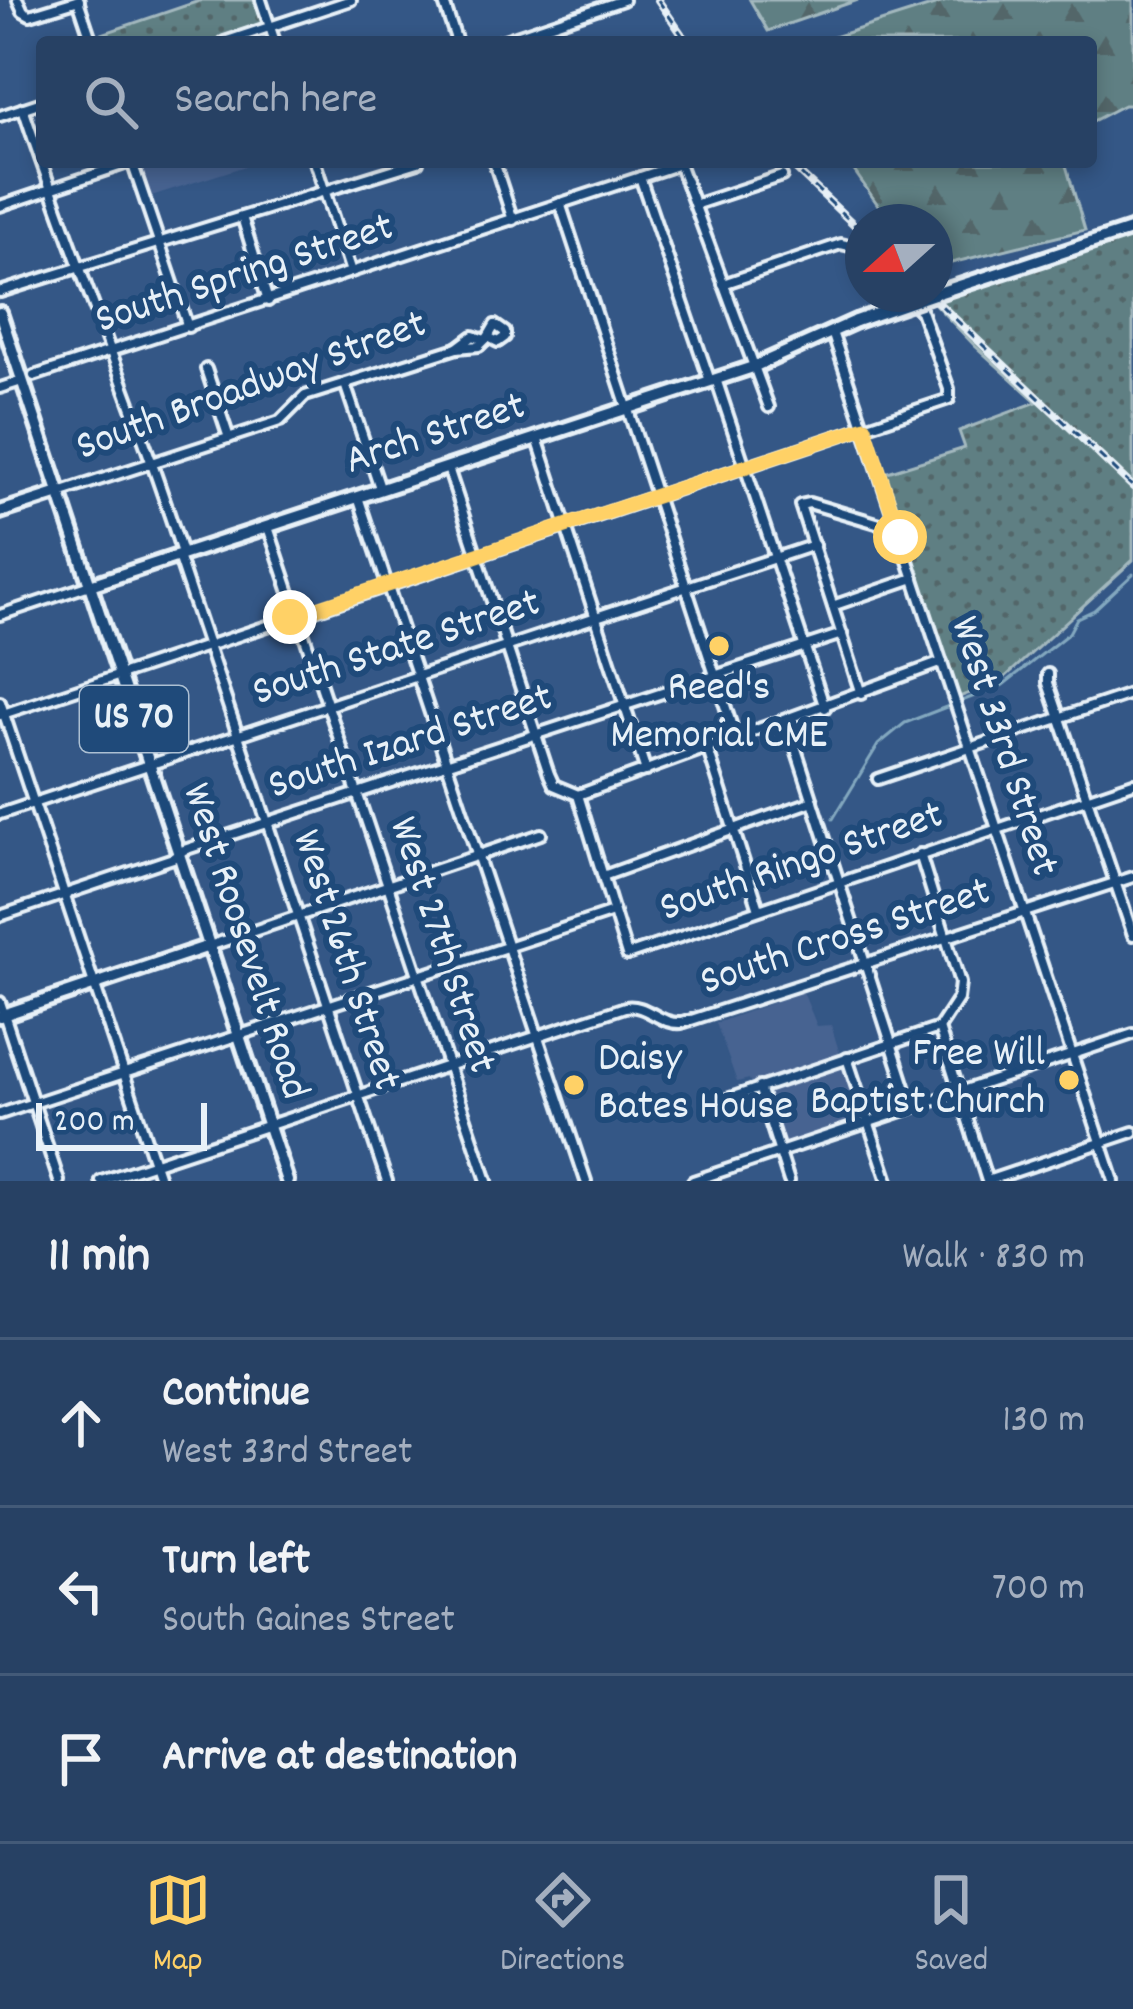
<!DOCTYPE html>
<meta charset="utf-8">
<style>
body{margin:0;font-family:Dekko,sans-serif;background:#334c6d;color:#f1f3f6}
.compass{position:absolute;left:845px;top:204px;width:108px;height:108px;border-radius:50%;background:#274164;box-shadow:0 6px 18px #0003;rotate:249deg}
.scale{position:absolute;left:36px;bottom:30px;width:171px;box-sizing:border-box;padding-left:12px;border:6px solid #e8f1f8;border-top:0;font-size:33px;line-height:42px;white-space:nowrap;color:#e8f1f8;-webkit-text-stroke:9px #1f4a7a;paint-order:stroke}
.stop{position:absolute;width:36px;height:36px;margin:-27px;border:9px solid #ffd166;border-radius:50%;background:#fff}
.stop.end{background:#ffd166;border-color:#fff;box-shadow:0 3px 12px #0008}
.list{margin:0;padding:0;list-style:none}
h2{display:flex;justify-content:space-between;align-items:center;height:156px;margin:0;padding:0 48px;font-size:51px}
h2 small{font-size:39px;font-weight:400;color:#a4afbf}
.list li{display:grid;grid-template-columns:78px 1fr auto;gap:36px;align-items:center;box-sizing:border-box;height:168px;padding:0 48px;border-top:3px solid #435a78}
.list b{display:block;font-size:45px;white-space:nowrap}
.list p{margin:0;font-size:39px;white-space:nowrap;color:#a4afbf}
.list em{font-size:39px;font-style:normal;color:#a4afbf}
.icon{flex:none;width:66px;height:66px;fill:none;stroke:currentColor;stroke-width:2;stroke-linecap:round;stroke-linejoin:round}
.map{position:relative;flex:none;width:1133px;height:1181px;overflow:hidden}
.search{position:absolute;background:#274164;box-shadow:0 6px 18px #0003;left:36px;right:36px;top:36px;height:132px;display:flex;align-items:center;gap:30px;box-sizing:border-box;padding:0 42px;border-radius:12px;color:#a4afbf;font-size:45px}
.sheet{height:660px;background:#274164}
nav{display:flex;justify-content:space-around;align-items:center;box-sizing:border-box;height:168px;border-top:3px solid #435a78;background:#274164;font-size:33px;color:#a4afbf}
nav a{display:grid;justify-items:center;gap:6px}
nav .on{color:#ffd166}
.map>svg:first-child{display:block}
</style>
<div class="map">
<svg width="1133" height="1181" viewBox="0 0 1133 1181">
<defs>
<pattern id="forest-firs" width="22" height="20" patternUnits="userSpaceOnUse" patternTransform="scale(3)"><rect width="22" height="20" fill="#5e7f83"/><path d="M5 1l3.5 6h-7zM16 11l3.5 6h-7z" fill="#536669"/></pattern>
<pattern id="park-dots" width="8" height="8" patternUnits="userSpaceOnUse" patternTransform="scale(3)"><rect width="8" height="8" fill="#5e7f83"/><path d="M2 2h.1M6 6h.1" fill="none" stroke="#536669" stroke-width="1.8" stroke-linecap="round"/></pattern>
</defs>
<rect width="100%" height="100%" fill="#345786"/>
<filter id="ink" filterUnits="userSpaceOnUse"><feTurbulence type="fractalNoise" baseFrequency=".00833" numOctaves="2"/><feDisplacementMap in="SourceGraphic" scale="24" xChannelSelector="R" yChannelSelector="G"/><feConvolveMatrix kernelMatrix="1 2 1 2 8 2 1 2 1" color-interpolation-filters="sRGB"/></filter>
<g filter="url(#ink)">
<g fill="#476391">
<path d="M136 162H258L148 197Z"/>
<path d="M803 992 817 1026 831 1025 860 1119 773 1145 749 1079 737 1082 716 1023Z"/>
</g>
<g fill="url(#forest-firs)" stroke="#a3b8be" stroke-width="3">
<path d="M750 0H858L768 31Z"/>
<path d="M950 0H1133V105H1124L1091 122V42H818Z"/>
<path d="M848 162H1065L1085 230 935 267V222H890Z"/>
</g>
<g fill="url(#park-dots)" stroke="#a3b8be" stroke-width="3">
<path d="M202 0H261L270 27 224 42H92L90 38Z"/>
<path d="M1133 229V560L1001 681 954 699 881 474 965 448 959 431 1037 402 975 346 927 296Z"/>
</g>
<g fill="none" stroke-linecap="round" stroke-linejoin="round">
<path stroke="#83a8bf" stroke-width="3" d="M833 819 878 745 905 723 1003 685 1069 633 1077 618 1094 610 1133 574"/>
<g stroke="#e8f1f8" stroke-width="16">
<g id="minor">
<path d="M18 0 23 11 30 15 79 0"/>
<path d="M78 0 92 42"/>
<path d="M261 0 275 42"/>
<path d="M443 0 457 42"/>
<path d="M224 42 351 0"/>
<path d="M498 42 623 0"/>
<path d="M23 108C72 258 134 402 182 553"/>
<path d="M0 116 42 102"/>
<path d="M132 162 188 327"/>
<path d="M315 162 351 272"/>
<path d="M494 162 513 220"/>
<path d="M679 163 769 407"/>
<path d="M640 177 710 381"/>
<path d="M560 203 736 739"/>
<path d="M697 204 782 176"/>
<path d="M0 206 131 162"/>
<path d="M242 217 268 301"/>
<path d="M723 284 841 244 854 247 863 255"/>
<path d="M0 292 418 162"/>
<path d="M832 332 1114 1181"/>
<path d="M482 339 473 336 457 348 479 346 488 337 498 342 505 337V332L495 325 488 337"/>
<path d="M206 369 229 438"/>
<path d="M34 376 680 164"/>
<path d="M716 379 825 708"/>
<path d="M345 384 380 488"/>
<path d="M0 388 22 381"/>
<path d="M537 438 646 771"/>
<path d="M448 468 549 774 554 785 578 795 627 955 1133 783"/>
<path d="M59 493 280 421 305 396 457 348"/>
<path d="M358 497 586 1181"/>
<path d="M268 527 487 1181"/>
<path d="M178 556 387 1181"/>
<path d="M835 605 914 578"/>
<path d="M0 615 90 585"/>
<path d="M1048 674V683L1133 935"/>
<path d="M861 694 800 505 809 503 897 529"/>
<path d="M0 702 160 1181"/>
<path d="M0 715 949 399V389L921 311 904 294"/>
<path d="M787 721 912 1108"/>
<path d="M708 750 759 909"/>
<path d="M878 779 1133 693"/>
<path d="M578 795 942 662"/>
<path d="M0 814 814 545"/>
<path d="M920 854 960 983 958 999 939 1028"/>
<path d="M603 876 813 801"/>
<path d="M0 916 173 858 184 850 842 634"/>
<path d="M209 946 541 834"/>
<path d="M0 1002 59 1181"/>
<path d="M939 1028 987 1181 1133 1132"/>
<path d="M847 1058 888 1181"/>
<path d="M759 1087 789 1181"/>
<path d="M727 1099 939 1028"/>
<path d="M0 1114 613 912"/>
<path d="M101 1181 625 1007C647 1003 659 1025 682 1023L1133 877"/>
<path d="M693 1181 1133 1034"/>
</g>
</g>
<g stroke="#e8f1f8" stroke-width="20">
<g id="major">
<path d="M935 294 1133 229"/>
<path d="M0 313 287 1181"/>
<path d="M0 512 59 493"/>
<path d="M90 585 753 367 856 321"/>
<path d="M0 1016 209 946"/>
</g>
</g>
<use href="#minor" stroke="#1f4a7a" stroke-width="8"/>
<use href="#major" stroke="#1f4a7a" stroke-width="10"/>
<g stroke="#e8f1f8" stroke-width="8">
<g id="rail">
<path d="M658 0 687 42"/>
<path d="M788 162 863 233"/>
<path d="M929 294 1133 487"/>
</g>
</g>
<use href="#rail" stroke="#1f4a7a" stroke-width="3" stroke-dasharray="9" stroke-linecap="butt"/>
<g stroke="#e8f1f8" stroke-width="20" stroke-linecap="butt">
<path id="major-bridge" d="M856 321 934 294"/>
</g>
<use href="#major-bridge" stroke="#1f4a7a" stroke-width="10"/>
</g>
</g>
<g fill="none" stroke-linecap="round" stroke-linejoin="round" filter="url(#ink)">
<path stroke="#ffd166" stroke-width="15" d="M290 617 865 427 900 537"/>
</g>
<g fill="#ffd166" stroke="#1f4a7a" stroke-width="4.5">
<circle cx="719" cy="646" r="12"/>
<circle cx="1069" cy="1080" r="12"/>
<circle cx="574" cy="1085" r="12"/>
</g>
<g text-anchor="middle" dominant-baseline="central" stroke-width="12" stroke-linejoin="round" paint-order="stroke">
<rect fill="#1f4a7a" stroke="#acbfd2" stroke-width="3" x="80" y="686" width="108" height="66" rx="9"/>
<g font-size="39" font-weight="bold" fill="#e8f1f8">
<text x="134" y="719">US 70</text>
</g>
<g font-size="42" fill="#e8f1f8" stroke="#1f4a7a">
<text transform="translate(245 276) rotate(-18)">South Spring Street</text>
<text transform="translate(252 388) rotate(-20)">South Broadway Street</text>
<text transform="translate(436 436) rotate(-18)">Arch Street</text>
<text transform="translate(397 650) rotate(-18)">South State Street</text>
<text transform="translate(411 744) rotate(-18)">South Izard Street</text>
<text transform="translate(1002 747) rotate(72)">West 33rd Street</text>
<text transform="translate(802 864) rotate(-19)">South Ringo Street</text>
<text transform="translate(846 939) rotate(-18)">South Cross Street</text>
<text transform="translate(243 942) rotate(72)">West Roosevelt Road</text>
<text transform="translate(440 946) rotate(72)">West 27th Street</text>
<text transform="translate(344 961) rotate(72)">West 26th Street</text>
</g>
<g font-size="42" fill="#e8f1f8" stroke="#1f4a7a">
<text x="719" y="690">Reed's<tspan x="719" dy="48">Memorial CME</tspan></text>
<text x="1045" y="1056" text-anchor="end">Free Will<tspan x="1045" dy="48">Baptist Church</tspan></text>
<text x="598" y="1061" text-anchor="start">Daisy<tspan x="598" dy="48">Bates House</tspan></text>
</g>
</g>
</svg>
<svg class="compass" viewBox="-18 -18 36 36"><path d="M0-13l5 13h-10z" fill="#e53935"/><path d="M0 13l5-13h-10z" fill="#a4afbf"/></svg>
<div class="scale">200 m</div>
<div class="stop" style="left:900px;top:537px"></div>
<div class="stop end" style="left:290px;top:617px"></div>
<div class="search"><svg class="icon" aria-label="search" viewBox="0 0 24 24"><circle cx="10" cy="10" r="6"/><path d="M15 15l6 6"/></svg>Search here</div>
</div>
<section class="sheet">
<h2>11 min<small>Walk · 830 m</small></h2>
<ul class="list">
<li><svg class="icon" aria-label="ahead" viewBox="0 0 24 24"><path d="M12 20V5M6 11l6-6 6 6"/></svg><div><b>Continue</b><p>West 33rd Street</p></div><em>130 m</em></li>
<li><svg class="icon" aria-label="left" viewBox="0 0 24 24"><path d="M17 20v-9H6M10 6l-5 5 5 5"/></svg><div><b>Turn left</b><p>South Gaines Street</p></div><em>700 m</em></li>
<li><svg class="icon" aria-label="arrive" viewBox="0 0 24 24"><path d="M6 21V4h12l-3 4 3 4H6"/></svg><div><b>Arrive at destination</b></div></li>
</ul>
</section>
<nav>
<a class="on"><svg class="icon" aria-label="map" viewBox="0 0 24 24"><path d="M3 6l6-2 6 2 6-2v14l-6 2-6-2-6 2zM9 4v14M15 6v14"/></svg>Map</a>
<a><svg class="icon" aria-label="directions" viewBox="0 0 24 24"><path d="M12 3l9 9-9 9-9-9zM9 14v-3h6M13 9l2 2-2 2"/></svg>Directions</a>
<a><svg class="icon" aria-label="saved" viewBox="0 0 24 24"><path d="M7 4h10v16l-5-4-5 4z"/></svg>Saved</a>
</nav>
